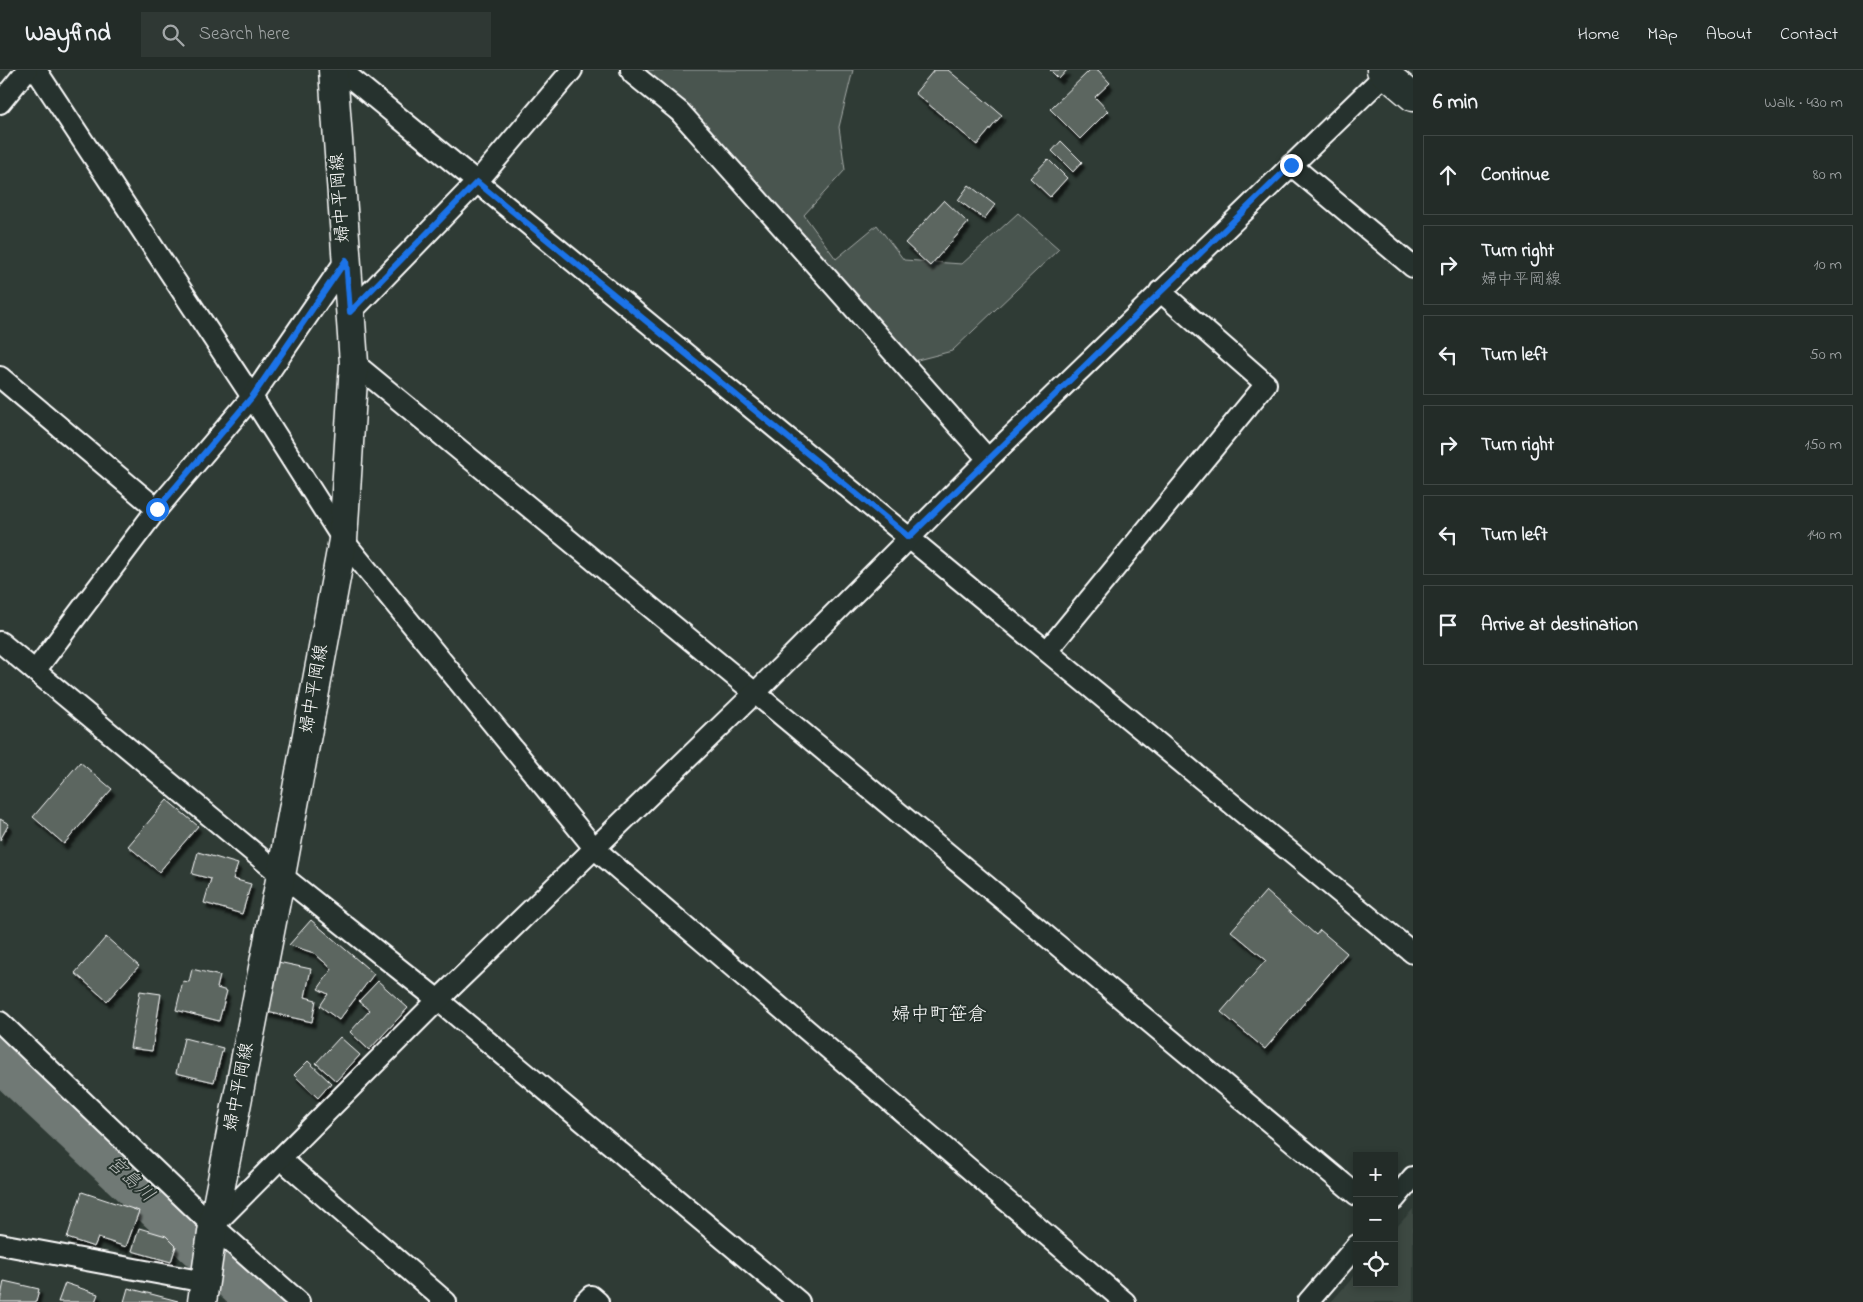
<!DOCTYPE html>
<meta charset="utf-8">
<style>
body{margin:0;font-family:"Indie Flower","Klee One",sans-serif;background:#2f3834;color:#f1f3f6}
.controls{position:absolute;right:15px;bottom:15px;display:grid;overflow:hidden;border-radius:0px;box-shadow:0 2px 8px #0003}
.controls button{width:45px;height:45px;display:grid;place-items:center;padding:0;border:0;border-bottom:1px solid #404845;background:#232c28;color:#f1f3f6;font:25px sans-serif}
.stop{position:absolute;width:15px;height:15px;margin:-11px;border:4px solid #1a73e8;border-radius:50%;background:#fff}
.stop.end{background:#1a73e8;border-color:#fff;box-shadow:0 1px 5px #0008}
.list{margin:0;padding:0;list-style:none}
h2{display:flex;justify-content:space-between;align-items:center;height:65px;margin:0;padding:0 20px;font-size:21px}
h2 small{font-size:16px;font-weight:400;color:#a3a7a8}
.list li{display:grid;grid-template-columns:32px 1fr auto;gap:15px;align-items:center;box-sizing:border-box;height:80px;margin:0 10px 10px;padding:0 10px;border:1px solid #404845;border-radius:0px}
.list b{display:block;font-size:19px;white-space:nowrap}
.list p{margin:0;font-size:16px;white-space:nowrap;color:#a3a7a8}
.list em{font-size:16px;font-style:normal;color:#a3a7a8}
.icon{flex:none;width:28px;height:28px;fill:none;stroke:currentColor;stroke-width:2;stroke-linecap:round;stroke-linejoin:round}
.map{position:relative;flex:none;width:1413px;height:1232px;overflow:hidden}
header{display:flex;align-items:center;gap:30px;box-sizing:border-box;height:70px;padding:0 25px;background:#232c28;border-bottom:1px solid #404845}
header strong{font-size:24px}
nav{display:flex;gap:28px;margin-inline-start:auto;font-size:18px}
.search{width:350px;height:45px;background:#2f3834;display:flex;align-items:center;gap:12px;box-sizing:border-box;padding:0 18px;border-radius:0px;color:#a3a7a8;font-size:19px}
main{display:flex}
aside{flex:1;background:#232c28}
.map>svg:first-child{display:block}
</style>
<header>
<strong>Wayfind</strong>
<div class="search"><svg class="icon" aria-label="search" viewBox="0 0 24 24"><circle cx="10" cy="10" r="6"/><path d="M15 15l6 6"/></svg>Search here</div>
<nav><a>Home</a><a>Map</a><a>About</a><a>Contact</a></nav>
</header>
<main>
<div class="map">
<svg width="1413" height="1232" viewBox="0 0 1413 1232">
<defs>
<filter id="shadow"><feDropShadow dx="3" dy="5.5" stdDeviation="1" flood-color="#0009"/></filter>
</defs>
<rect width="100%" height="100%" fill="#2f3b35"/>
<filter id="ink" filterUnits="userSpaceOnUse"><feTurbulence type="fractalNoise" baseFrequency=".02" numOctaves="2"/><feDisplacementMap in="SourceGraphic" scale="10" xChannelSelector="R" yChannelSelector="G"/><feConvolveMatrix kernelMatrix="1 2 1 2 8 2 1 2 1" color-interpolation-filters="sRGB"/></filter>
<g filter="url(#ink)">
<path fill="#3c4842" d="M1413 1139V1232H1331L1357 1203V1213H1394V1160Z"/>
<path fill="#4a544f" stroke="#a4aaa7" d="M638 0H853L839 57 845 100 804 145 836 189 877 155 904 190 962 194 1018 143 1059 179 952 281 906 293 643 21Z"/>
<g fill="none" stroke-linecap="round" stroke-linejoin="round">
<path stroke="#707975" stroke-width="46" d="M0 988 260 1232"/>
</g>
<g fill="#5b6661" stroke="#fff" filter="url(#shadow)">
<path d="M934 0H948L1002 45 977 75 915 23Z"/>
<path d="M1050 0H1067L1059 9Z"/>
<path d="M1090 0H1098L1110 13 1095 27 1108 41 1080 69 1050 39Z"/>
<path d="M1061 71 1082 92 1073 102 1052 81Z"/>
<path d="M1048 89 1067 108 1050 127 1030 108Z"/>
<path d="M969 115 995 135 984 149 958 130Z"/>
<path d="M944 130 968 153 930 196 905 173Z"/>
<path d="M80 692 112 719 64 774 33 747Z"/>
<path d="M167 730 198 756 159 802 128 776Z"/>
<path d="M0 749 9 754 0 770Z"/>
<path d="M198 782 238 794 233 809 251 814 242 844 204 833 211 809 192 804Z"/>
<path d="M1266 821 1316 865 1320 860 1347 883 1265 979 1221 942 1266 890 1231 861Z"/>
<path d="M311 850 374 904 339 950 320 936 328 924 318 919 332 899 314 883 289 875Z"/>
<path d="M106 867 139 896 107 931 75 903Z"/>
<path d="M278 892 311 899 305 927 316 930 312 952 267 942Z"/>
<path d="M192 899 220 906 217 918 227 921 219 951 176 940 183 911 189 912Z"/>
<path d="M378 911 408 938 369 980 350 962 370 940 359 931Z"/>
<path d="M140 921 161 924 152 981 130 978Z"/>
<path d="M340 967 360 985 336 1011 316 993Z"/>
<path d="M184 968 223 978 214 1012 176 1003Z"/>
<path d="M308 991 331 1013 318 1028 294 1005Z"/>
<path d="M82 1122 139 1141 126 1177 98 1168 94 1177 67 1168Z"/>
<path d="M139 1158 166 1166 176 1176 171 1192 132 1181Z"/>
<path d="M4 1211 39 1219 36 1232H0Z"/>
<path d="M65 1213 98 1224 95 1232H58Z"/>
<path d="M128 1218 178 1231 177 1232H124Z"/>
</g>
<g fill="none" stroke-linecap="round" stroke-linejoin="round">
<g stroke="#fff" stroke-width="24">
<g id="minor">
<path d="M36 0 252 327 343 470 595 779 1125 1232"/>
<path d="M341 0 1413 883"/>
<path d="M631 0 633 4 680 42 988 389"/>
<path d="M0 33 27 0"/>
<path d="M1291 95 1413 197"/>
<path d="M350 243 477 112 572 0"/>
<path d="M354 293 755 623 1357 1125"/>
<path d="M0 307 157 439"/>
<path d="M0 572 281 805 438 930 799 1232"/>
<path d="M1047 581 1266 314 1160 221"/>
<path d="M35 601 157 439 252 327 346 190"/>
<path d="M0 952 213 1156 299 1232"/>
<path d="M281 1089 446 1232"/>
<path d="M1394 1130 1413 1107"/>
<path d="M213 1156 438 930 755 623 988 389 1390 0"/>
<path d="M0 1174 205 1212"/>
<path d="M585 1232 591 1226 598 1232"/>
<path d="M1308 1232 1357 1175"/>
</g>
</g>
<g stroke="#fff" stroke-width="31">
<path id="secondary" d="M202 1232 213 1156 281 805 343 470 354 293 333 0"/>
</g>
<g stroke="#fff" stroke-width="31">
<path id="primary" d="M1381 0 1413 27"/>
</g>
<use href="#minor" stroke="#26332d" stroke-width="20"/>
<use href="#secondary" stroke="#26332d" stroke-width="28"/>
<use href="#primary" stroke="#26332d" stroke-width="28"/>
</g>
</g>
<g fill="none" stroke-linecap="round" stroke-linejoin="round" filter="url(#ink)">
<path stroke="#1a73e8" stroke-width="6" d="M157 439 252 327 346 190 350 242 477 112 909 467 1291 95"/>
</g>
<g text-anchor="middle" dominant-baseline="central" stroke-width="4" stroke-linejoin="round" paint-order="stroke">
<g font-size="18" fill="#fff" stroke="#26332d">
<text transform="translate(341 128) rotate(-94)">婦中平岡線</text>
<text transform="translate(315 619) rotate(-80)">婦中平岡線</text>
<text transform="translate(240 1017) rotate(-79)">婦中平岡線</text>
</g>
<g font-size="19" fill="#fff" stroke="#26332d">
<text x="939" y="945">婦中町笹倉</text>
</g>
<g font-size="19" font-style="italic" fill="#b8bcba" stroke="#26332d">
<text transform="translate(130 1110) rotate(43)">宮島川</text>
</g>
</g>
</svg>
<div class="controls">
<button>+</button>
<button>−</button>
<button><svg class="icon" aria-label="locate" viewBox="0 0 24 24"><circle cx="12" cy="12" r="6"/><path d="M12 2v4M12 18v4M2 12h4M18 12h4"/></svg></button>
</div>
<div class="stop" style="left:157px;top:439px"></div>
<div class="stop end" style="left:1291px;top:95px"></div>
</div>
<aside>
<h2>6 min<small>Walk · 430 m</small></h2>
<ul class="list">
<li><svg class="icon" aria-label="ahead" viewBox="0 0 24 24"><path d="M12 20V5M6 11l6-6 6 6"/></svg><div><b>Continue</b></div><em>80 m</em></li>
<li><svg class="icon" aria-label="right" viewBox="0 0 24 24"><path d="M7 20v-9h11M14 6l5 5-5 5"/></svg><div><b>Turn right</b><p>婦中平岡線</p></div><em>10 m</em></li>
<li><svg class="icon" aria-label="left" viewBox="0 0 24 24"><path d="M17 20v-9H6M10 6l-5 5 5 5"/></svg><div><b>Turn left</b></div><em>50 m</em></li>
<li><svg class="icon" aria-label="right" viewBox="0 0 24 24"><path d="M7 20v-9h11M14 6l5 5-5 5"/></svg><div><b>Turn right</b></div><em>150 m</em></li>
<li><svg class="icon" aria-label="left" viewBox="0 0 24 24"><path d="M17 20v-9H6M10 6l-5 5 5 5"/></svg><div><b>Turn left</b></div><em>140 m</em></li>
<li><svg class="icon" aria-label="arrive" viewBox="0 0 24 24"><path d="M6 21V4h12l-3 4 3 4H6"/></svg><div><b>Arrive at destination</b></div></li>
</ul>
</aside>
</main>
